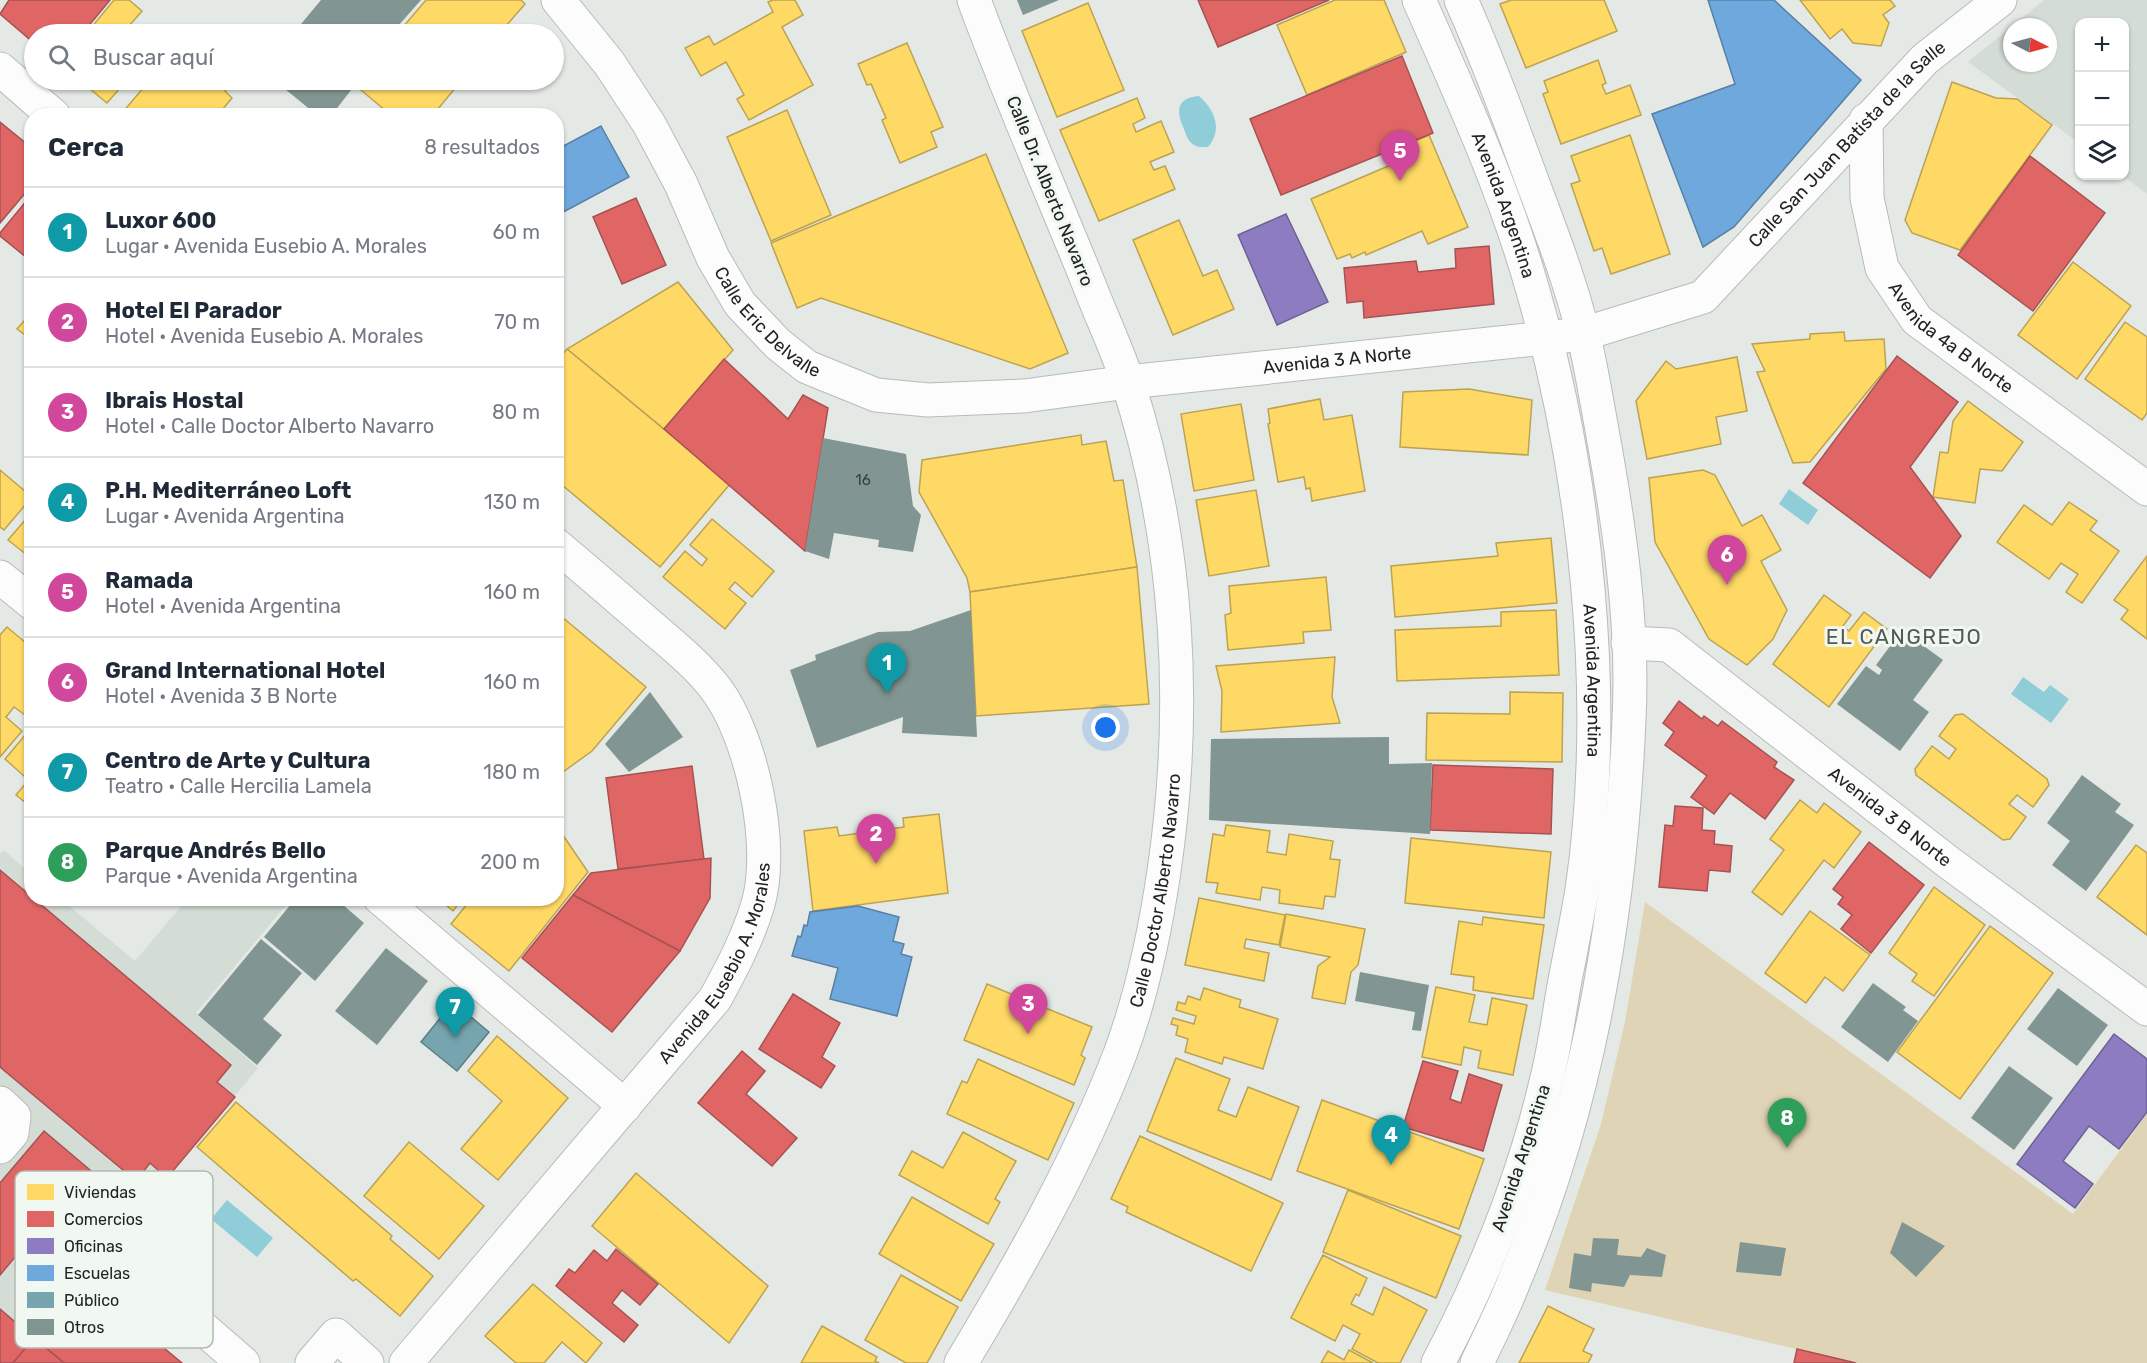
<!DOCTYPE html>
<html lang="es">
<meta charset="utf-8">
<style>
body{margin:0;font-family:Rubik,sans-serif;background:#f6f6f7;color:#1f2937}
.controls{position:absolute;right:18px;top:18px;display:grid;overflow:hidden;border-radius:12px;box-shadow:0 2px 4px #0004}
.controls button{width:54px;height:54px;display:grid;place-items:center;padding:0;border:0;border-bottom:2px solid #e0e1e3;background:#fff;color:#1f2937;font:30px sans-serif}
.compass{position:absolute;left:2003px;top:18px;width:54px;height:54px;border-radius:50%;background:#fff;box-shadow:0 2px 4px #0004;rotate:96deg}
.you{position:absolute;left:1106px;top:728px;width:21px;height:21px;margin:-15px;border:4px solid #fff;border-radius:50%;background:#1a73e8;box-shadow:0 0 0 9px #1a73e833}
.badge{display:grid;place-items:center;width:39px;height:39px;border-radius:50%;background:#666966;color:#fff;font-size:20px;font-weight:700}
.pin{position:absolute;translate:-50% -50px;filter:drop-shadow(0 2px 3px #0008)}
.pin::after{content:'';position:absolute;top:32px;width:21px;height:18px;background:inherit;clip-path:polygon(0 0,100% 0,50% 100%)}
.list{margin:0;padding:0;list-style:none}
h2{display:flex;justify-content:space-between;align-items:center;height:78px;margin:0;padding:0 24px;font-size:26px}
h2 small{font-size:20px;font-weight:400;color:#747a83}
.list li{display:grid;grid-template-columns:39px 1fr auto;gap:18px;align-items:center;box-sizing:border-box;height:90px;padding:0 24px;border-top:2px solid #e0e1e3}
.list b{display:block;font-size:22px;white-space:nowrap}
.list p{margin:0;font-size:20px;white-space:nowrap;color:#747a83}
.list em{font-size:20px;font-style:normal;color:#747a83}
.icon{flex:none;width:33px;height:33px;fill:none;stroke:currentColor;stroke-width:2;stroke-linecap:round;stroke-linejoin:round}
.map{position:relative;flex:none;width:2147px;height:1363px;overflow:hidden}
.search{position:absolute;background:#fff;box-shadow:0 2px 4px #0004;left:24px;top:24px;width:540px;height:66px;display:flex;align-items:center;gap:15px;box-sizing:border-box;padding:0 21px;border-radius:33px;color:#747a83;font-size:22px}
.panel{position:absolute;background:#fff;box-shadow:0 2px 4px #0004;left:24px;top:108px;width:540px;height:798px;border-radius:24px}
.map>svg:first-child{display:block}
</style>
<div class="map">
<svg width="2147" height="1363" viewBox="0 0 2147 1363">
<rect width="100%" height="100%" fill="#e5e9e5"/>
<g fill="#d4ddd5" fill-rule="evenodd">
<path d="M2044 0H2147V194L2123 176 2124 22H2080L2079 143 1968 62ZM2012 27H2048V63H2012Z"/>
<path d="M4 850 31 874 32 898 61 899 135 961 187 899H291L196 1013 258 1068 13 1363H0V854Z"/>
</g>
<path fill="#e0d4b6" d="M1645 902 2073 1214 2147 1114V1363H1856L1545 1290 1601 1124 1625 1022Z"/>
<g fill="#8fcdd8">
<path d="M1199 96C1215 110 1223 130 1208 147 1203 147 1198 148 1194 145 1188 141 1186 135 1184 129 1176 111 1176 98 1199 96Z"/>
<path d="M1789 489 1818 510 1808 525 1779 504Z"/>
<path d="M2023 677 2044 692 2050 685 2069 699 2051 723 2011 694Z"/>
<path d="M227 1200 273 1238 257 1257 211 1219Z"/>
</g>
<g fill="#ffd966" stroke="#bca352" stroke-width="1.5">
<path d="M114 0H129L142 11 122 34H86Z"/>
<path d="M426 0H521L525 4 499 34H397Z"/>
<path d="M773 0H795L803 15 782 27 813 85 749 120 737 99 744 95 726 62 701 76 685 48 709 36 714 45 773 12 768 2Z"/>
<path d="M1335 0H1384L1406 52 1307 95 1277 25Z"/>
<path d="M1511 0H1604L1617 31 1526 68 1500 4Z"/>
<path d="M1800 0H1890L1895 6 1883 15 1889 23 1881 46 1853 43 1842 29 1830 39Z"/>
<path d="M1088 3 1124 90 1057 117 1022 31Z"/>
<path d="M907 43 943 127 931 132 937 147 900 163 882 120 886 118 871 84 867 85 858 64Z"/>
<path d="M1598 60 1606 83 1602 85 1606 94 1630 85 1641 115 1561 144 1543 94 1548 92 1544 81Z"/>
<path d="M79 80H127L107 103Z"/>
<path d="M150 80H217L227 88 225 91 232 98 217 116H124L122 113Z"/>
<path d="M360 80H462L432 116H392L355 85Z"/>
<path d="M1952 82 1996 98 2017 99 2052 125 1960 250 1912 233 1905 220Z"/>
<path d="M1137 98 1145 118 1133 124 1136 132 1161 121 1174 152 1150 162 1154 170 1165 166 1175 189 1099 221 1060 130Z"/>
<path d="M787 110 831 215 771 241 727 137Z"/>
<path d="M1429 135 1468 227 1428 244 1422 231 1366 255 1365 252 1352 258 1350 254 1337 259 1311 199 1393 164 1388 153Z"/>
<path d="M1630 135 1670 254 1611 274 1602 248 1594 251 1571 184 1580 181 1571 156Z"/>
<path d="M986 154 1068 353 1030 369 821 298 797 308 771 243Z"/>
<path d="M1179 220 1203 276 1217 270 1234 309 1173 335 1133 240Z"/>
<path d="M2073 262 2131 306 2077 379 2018 335Z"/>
<path d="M678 282 733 350 664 429 567 349Z"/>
<path d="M32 312V340L17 329Z"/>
<path d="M2125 322 2147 337V413L2142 420 2085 379Z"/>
<path d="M1844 332 1845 341 1884 339 1886 369 1810 462 1793 463 1757 372 1765 371 1752 344 1810 339V334Z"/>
<path d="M567 349 730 484 660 567 556 480V362Z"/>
<path d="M1737 357 1747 411 1716 417 1721 444 1647 459 1636 401 1666 361 1676 369Z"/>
<path d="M1469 389 1532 400 1528 455 1400 447 1403 392Z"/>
<path d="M1320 399 1324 420 1352 415 1365 491 1312 501 1310 488 1306 489 1304 477 1278 482 1268 424 1270 423 1268 409Z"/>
<path d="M1968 401 2023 442 2002 471 1980 469 1975 503 1933 497 1940 452 1948 453 1953 421Z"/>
<path d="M1241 404 1254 480 1194 491 1181 414Z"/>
<path d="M1081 435 1082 445 1106 441 1114 481 1123 480 1137 567 970 592 967 578 919 492 922 460Z"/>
<path d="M0 470 32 497 4 530 0 527Z"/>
<path d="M1703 470 1715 475 1742 526 1762 515 1781 550 1761 561 1787 610 1773 639 1747 665 1709 639 1655 542 1649 478Z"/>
<path d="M1256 490 1269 566 1209 576 1196 500Z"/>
<path d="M2069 502 2097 521 2090 530 2119 551 2082 603 2066 592 2078 574 2061 563 2049 579 1997 542 2024 505 2052 525Z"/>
<path d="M32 512V559L8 540Z"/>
<path d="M712 519 774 571 752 597 735 582 729 589 746 603 725 629 663 577 685 551 702 566 707 559 690 545Z"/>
<path d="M1551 538 1557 603 1395 617 1391 566 1498 556 1496 543Z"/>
<path d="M2147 556V639L2121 619 2128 610 2114 600Z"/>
<path d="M1137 567 1149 704 976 716 970 592Z"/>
<path d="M1326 577 1331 630 1303 632 1304 643 1228 650 1225 615 1231 613 1229 586Z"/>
<path d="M1824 595 1851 615 1843 626 1849 631 1864 612 1887 629 1829 707 1773 664Z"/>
<path d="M1556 610 1559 675 1397 681 1395 630 1501 626V612Z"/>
<path d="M556 612 646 687 592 751 556 777Z"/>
<path d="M7 627 32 648V720L14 707 6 717 22 731 0 757V635Z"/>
<path d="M1335 657 1332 697 1340 723 1221 732 1222 691 1216 666Z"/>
<path d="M1510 692 1563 693 1562 762 1426 760 1427 713 1510 714Z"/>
<path d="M1963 714 2047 779 2049 785 2033 807 2017 795 2009 804 2026 817 2010 839 2003 840 1916 775 1915 769 1932 746 1949 759 1956 749 1939 736 1955 715Z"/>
<path d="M32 727V767L24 776 5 759Z"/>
<path d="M32 776V808L16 795Z"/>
<path d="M1800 800 1817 813 1824 803 1861 832 1834 868 1824 860 1782 915 1752 892 1784 850 1770 839Z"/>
<path d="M939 814 948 893 813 911 804 831 837 827 839 836 904 827 903 818Z"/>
<path d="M556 825 588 872 509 971 451 924 472 898H556Z"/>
<path d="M1226 825 1270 831 1267 852 1286 855 1289 834 1333 841 1330 859 1340 860 1335 897 1325 896 1323 909 1279 903 1280 890 1262 887 1260 900 1216 893 1218 883 1206 882 1213 834 1224 836Z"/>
<path d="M1411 838 1551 852 1544 918 1405 903Z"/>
<path d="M2136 845 2147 853V935L2097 897Z"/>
<path d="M1934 887 1985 925 1934 996 1912 981 1917 974 1889 953Z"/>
<path d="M438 898H463L453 911Z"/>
<path d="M1199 898 1285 915 1279 945 1246 939 1244 948 1269 953 1264 981 1185 965Z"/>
<path d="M1810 911 1870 955 1843 991 1825 977 1806 1003 1765 973Z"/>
<path d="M1286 914 1365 929 1358 965 1351 972 1345 1004 1312 998 1318 966 1330 957 1280 947Z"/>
<path d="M1483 917 1544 925 1533 999 1473 990 1474 977 1451 974 1459 921 1482 925Z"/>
<path d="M1990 926 2053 973 1960 1099 1897 1052Z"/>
<path d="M987 984 1092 1027 1081 1055 1085 1058 1074 1085 964 1040Z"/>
<path d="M1436 987 1475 995 1469 1022 1487 1025 1492 998 1527 1005 1513 1075 1478 1068 1481 1051 1464 1047 1461 1065 1422 1057Z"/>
<path d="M1204 988 1241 1000 1239 1007 1278 1019 1263 1069 1224 1057 1222 1064 1185 1052 1188 1039 1176 1035 1178 1026 1171 1024 1173 1018 1194 1024 1196 1016 1176 1010 1178 1002 1185 1004 1188 996 1200 1000Z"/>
<path d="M497 1036 568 1098 498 1180 461 1149 502 1101 468 1071Z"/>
<path d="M1176 1058 1230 1079 1218 1110 1236 1117 1248 1087 1299 1107 1271 1180 1147 1131Z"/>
<path d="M978 1059 1074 1103 1048 1160 947 1114 962 1081 967 1083Z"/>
<path d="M1322 1100 1484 1159 1459 1229 1297 1171Z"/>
<path d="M236 1102 392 1236 390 1239 433 1276 400 1316 356 1279 353 1281 197 1147Z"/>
<path d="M963 1132 1016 1161 995 1199 1000 1202 988 1224 899 1175 912 1151 943 1168Z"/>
<path d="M1140 1136 1283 1203 1251 1271 1126 1212 1128 1207 1111 1199Z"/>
<path d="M409 1142 484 1206 439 1259 364 1196Z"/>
<path d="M636 1173 768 1286 729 1343 592 1226Z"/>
<path d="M1348 1190 1461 1236 1436 1298 1323 1252Z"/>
<path d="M912 1197 994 1244 961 1301 879 1254Z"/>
<path d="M1323 1255 1367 1278 1359 1296 1356 1294 1351 1304 1373 1315 1384 1287 1427 1310 1400 1363H1378L1352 1349 1360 1334 1343 1325 1335 1341 1291 1318Z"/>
<path d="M901 1275 958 1307 927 1363H906L865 1340Z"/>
<path d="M533 1284 602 1343 586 1363 562 1342 544 1363H516L485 1336Z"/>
<path d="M1548 1306 1594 1329 1583 1351 1592 1355 1588 1363H1519Z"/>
<path d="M822 1326 877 1357 875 1361 879 1363H801Z"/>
<path d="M1349 1350 1373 1363H1321L1328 1351 1344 1360Z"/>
</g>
<g fill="#e06666" stroke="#a75252" stroke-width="1.5">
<path d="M9 0H110L82 34H34V43L0 14Z"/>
<path d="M1198 0H1329L1218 47Z"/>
<path d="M1402 56 1433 133 1281 195 1250 119Z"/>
<path d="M0 122 32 148V185L0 223Z"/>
<path d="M2030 156 2105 213 2033 311 1958 255Z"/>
<path d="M32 194V262L0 236V233Z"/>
<path d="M636 198 666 265 622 284 593 217Z"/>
<path d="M1489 246 1494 304 1364 318 1363 301 1347 303 1344 268 1416 261 1418 272 1456 268 1455 249Z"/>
<path d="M1897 356 1958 402 1910 467 1961 536 1930 578 1803 483Z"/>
<path d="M724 359 788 419 803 395 828 408 805 551 664 429Z"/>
<path d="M1679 701 1702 719 1704 716 1718 726 1722 721 1777 762 1774 767 1794 780 1765 819 1730 793 1714 814 1691 797 1707 776 1665 745 1674 732 1663 723Z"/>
<path d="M1433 765 1553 769 1551 834 1430 830Z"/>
<path d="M692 766 704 859 618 869 606 778Z"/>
<path d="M1675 806 1703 808 1702 830 1715 831 1714 844 1732 846 1730 872 1709 870 1707 891 1659 887 1665 825 1673 826Z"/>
<path d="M1869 842 1924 885 1871 953 1841 929 1852 915 1838 904 1843 897 1833 889Z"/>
<path d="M711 858 710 898 680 951 573 895 591 873Z"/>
<path d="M0 870 231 1065 217 1082 235 1097 167 1178 150 1163 136 1181 0 1067Z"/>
<path d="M573 895 680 951 612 1032 522 958Z"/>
<path d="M793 994 840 1023 822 1057 835 1066 821 1088 759 1049Z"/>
<path d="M742 1051 765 1071 746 1094 797 1138 772 1166 698 1103Z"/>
<path d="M1423 1061 1458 1071 1450 1099 1461 1103 1469 1074 1502 1085 1483 1151 1403 1127Z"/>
<path d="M44 1131 109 1186 53 1254 51 1251 43 1260 26 1244 0 1275V1183Z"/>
<path d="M616 1249 658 1284 640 1305 622 1290 612 1303 638 1325 624 1342 556 1286 569 1269 575 1273 594 1250 607 1261Z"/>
<path d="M82 1280 182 1363H64L34 1338Z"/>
<path d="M0 1309 34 1338 13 1363H0Z"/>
<path d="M34 1338 64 1363H13Z"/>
<path d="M1797 1349 1856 1363H1794Z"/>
</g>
<g fill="#8e7cc3" stroke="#6d6293" stroke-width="1.5">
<path d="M1286 214 1328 302 1277 325 1238 235Z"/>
<path d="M2114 1034 2147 1059V1112L2119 1149 2089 1126 2063 1161 2093 1184 2075 1208 2017 1164Z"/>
</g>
<g fill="#6fa8dc" stroke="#5880a4" stroke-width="1.5">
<path d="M1708 0H1774L1861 80 1734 227 1703 247 1652 114 1735 84Z"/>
<path d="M601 126 629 177 556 216V150Z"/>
<path d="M858 906 899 917 893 941 904 944 901 954 912 957 897 1016 830 999 838 968 792 956 798 936 801 937 804 925 807 926 810 912Z"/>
</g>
<path fill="#76a5af" stroke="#5c7e85" stroke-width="1.5" d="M453 1002 489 1032 457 1071 421 1042Z"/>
<g fill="#819692">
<path d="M321 0H421L391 34H301L296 30Z"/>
<path d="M1017 0H1059L1023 15Z"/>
<path d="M274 80H349L355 85 331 116H318Z"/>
<path d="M823 438 906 454 913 506 921 515 913 552 878 547 879 540 834 533 829 559 805 551Z"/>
<path d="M971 610 977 737 902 733 903 717 817 748 790 670 816 660 815 655 878 632 910 631Z"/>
<path d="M1902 630 1943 660 1913 700 1929 712 1900 751 1837 704 1866 666 1879 675 1882 670 1876 665Z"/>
<path d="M650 692 683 737 629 772 605 744Z"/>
<path d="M1389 737V764L1432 763 1430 834 1209 820 1211 739Z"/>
<path d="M2082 775 2121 804 2115 812 2134 825 2086 891 2052 865 2070 841 2047 823Z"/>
<path d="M296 898H335L364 923 315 981 264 937Z"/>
<path d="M261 939 302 973 263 1019 282 1035 257 1065 198 1015Z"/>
<path d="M386 948 428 981 377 1045 335 1011Z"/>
<path d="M1360 972 1429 985 1421 1031 1412 1030 1415 1012 1355 1001Z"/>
<path d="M1873 983 1906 1007 1903 1010 1918 1021 1888 1062 1841 1027Z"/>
<path d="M2058 988 2108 1025 2077 1066 2027 1029Z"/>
<path d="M2009 1066 2053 1098 2014 1150 1971 1118Z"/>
<path d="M1902 1222 1945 1246 1916 1277 1890 1253Z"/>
<path d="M1593 1238 1619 1239 1617 1255 1641 1257 1647 1248 1666 1255 1662 1277 1630 1275 1624 1287 1592 1283 1591 1292 1569 1288 1574 1253 1591 1256Z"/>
<path d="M1740 1242 1786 1248 1781 1276 1736 1272Z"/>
</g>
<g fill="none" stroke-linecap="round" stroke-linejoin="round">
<g stroke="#b8bcb9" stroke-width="35">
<g id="minor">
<path id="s1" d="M558 0 609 63 649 124 681 184 713 258 740 304 778 344 807 367 876 395 928 400 1024 396 1128 382 1583 334 1703 297 1925 59 2000 0"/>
<path id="s2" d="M1419 0C1461 95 1505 191 1533 291 1586 476 1610 698 1582 890 1577 920 1571 950 1565 980 1559 1013 1555 1046 1547 1078 1524 1177 1485 1274 1438 1363"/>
<path d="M1461 0C1487 58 1509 118 1531 178 1550 229 1570 280 1583 333 1591 365 1596 398 1602 430 1619 524 1634 623 1629 719 1621 908 1589 1104 1515 1279 1504 1308 1490 1335 1477 1363"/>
<path d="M0 69 54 116"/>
<path id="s3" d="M1866 120 1867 198 1882 268 1917 320 2147 489"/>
<path d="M0 577 32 603"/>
<path id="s4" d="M1628 643 1669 645 1948 862 2147 1009"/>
<path d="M380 898 625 1106"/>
<path d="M0 1103 14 1116 12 1133 0 1147"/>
<path d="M145 1278 243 1363"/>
<path d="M312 1363 336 1335 367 1363"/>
<path id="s5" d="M406 1363 715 999C732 968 748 938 758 904 775 846 752 737 716 689 697 664 670 643 647 623 617 597 587 571 556 545"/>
<path id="s6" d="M961 1363C1021 1263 1078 1163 1120 1054 1142 995 1155 932 1164 871 1188 708 1179 541 1128 383 1117 349 1101 316 1088 282 1050 188 1009 95 974 0"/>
</g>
</g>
<use href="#minor" stroke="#fbfcfb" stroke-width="33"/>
</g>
<g text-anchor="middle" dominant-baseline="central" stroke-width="6" stroke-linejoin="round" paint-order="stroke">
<g font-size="15" fill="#39403e">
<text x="863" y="480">16</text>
</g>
<g font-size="18" fill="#212422" stroke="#f0f8f1">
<text stroke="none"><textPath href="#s1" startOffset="1569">Calle San Juan Batista de la Salle</textPath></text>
<text transform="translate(1050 191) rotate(68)">Calle Dr. Alberto Navarro</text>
<text stroke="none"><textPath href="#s2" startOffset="222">Avenida Argentina</textPath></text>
<text stroke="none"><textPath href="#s1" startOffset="388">Calle Eric Delvalle</textPath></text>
<text stroke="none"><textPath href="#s3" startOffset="249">Avenida 4a B Norte</textPath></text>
<text stroke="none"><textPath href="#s1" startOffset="986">Avenida 3 A Norte</textPath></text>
<text stroke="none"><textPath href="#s2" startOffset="708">Avenida Argentina</textPath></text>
<text stroke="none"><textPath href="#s4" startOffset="321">Avenida 3 B Norte</textPath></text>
<text stroke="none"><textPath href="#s6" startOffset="516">Calle Doctor Alberto Navarro</textPath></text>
<text stroke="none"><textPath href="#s5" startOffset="510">Avenida Eusebio A. Morales</textPath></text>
<text transform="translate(1521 1158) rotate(-72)">Avenida Argentina</text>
</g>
<g font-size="21" letter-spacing="1.5" fill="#535a54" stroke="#f0f8f1">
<text x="1904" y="636">EL CANGREJO</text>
</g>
</g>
<rect x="15" y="1171" width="198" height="177" rx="9" fill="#f0f8f1" stroke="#b2b8b3" stroke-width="1.5"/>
<rect x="27" y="1184" width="27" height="16" fill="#ffd966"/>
<rect x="27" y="1211" width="27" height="16" fill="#e06666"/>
<rect x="27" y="1238" width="27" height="16" fill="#8e7cc3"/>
<rect x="27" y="1265" width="27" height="16" fill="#6fa8dc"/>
<rect x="27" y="1292" width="27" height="16" fill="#76a5af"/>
<rect x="27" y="1319" width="27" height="16" fill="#819692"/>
<g font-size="16" fill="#212422">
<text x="64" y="1198">Viviendas</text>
<text x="64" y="1225">Comercios</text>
<text x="64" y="1252">Oficinas</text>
<text x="64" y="1279">Escuelas</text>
<text x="64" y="1306">Público</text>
<text x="64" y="1333">Otros</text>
</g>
</svg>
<div class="controls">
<button>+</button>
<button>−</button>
<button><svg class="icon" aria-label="layers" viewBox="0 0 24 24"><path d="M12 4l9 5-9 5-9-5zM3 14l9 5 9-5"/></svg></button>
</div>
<svg class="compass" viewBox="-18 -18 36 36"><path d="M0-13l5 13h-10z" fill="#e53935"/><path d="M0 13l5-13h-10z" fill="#747a83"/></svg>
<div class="you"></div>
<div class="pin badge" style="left:887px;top:693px;background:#0f9aa8">1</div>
<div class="pin badge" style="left:876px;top:864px;background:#d1479c">2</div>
<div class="pin badge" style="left:1028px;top:1034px;background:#d1479c">3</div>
<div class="pin badge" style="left:1391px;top:1165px;background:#0f9aa8">4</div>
<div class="pin badge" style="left:1400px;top:181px;background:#d1479c">5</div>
<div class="pin badge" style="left:1727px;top:585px;background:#d1479c">6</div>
<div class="pin badge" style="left:455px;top:1037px;background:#0f9aa8">7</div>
<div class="pin badge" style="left:1787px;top:1148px;background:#2e9e5b">8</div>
<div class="search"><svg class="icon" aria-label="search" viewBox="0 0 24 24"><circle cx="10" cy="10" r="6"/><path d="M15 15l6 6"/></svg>Buscar aquí</div>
<section class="panel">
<h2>Cerca<small>8 resultados</small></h2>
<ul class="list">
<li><span class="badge" style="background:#0f9aa8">1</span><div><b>Luxor 600</b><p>Lugar · Avenida Eusebio A. Morales</p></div><em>60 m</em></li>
<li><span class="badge" style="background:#d1479c">2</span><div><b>Hotel El Parador</b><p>Hotel · Avenida Eusebio A. Morales</p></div><em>70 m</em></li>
<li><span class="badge" style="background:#d1479c">3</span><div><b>Ibrais Hostal</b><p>Hotel · Calle Doctor Alberto Navarro</p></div><em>80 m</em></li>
<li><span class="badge" style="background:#0f9aa8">4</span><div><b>P.H. Mediterráneo Loft</b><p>Lugar · Avenida Argentina</p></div><em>130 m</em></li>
<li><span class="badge" style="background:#d1479c">5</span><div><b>Ramada</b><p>Hotel · Avenida Argentina</p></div><em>160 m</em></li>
<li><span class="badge" style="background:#d1479c">6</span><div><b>Grand International Hotel</b><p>Hotel · Avenida 3 B Norte</p></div><em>160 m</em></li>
<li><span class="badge" style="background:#0f9aa8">7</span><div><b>Centro de Arte y Cultura</b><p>Teatro · Calle Hercilia Lamela</p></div><em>180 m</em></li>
<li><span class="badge" style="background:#2e9e5b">8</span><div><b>Parque Andrés Bello</b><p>Parque · Avenida Argentina</p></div><em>200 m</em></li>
</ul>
</section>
</div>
